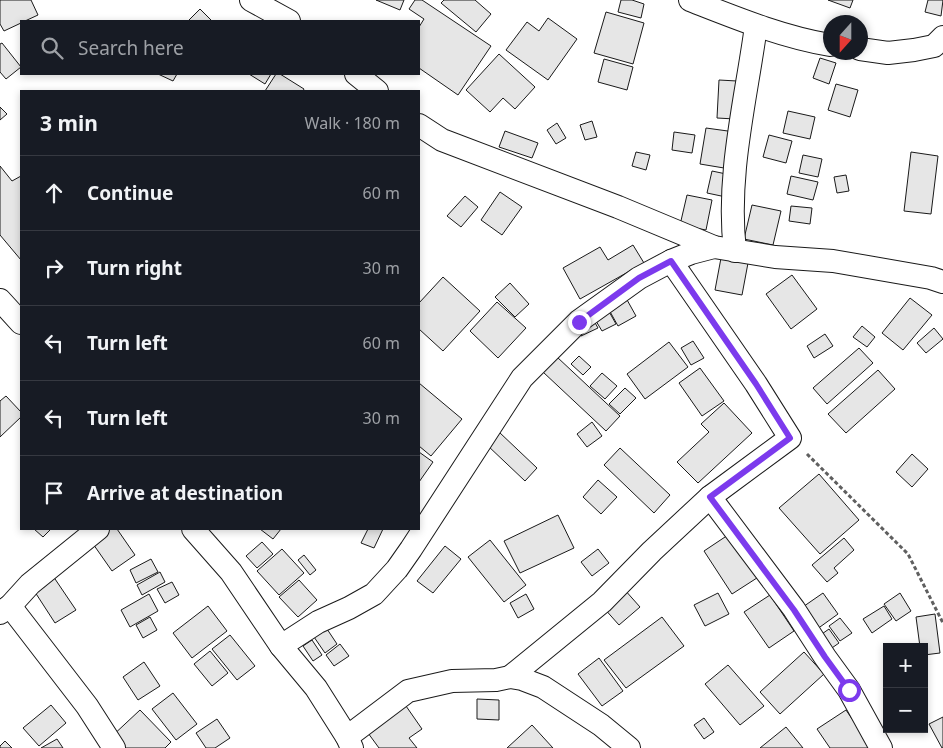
<!DOCTYPE html>
<meta charset="utf-8">
<style>
body{margin:0;font-family:"Noto Sans",sans-serif;background:#20242c;color:#f1f3f6}
.controls{position:absolute;right:15px;bottom:15px;display:grid;overflow:hidden;border-radius:0px;box-shadow:0 2px 8px #0003}
.controls button{width:45px;height:45px;display:grid;place-items:center;padding:0;border:0;border-bottom:1px solid #363941;background:#171b24;color:#f1f3f6;font:25px sans-serif}
.compass{position:absolute;left:823px;top:15px;width:45px;height:45px;border-radius:50%;background:#171b24;box-shadow:0 2px 8px #0003;rotate:201deg}
.stop{position:absolute;width:15px;height:15px;margin:-11px;border:4px solid #7c3aed;border-radius:50%;background:#fff}
.stop.end{background:#7c3aed;border-color:#fff;box-shadow:0 1px 5px #0008}
.list{margin:0;padding:0;list-style:none}
h2{display:flex;justify-content:space-between;align-items:center;height:65px;margin:0;padding:0 20px;font-size:21px}
h2 small{font-size:16px;font-weight:400;color:#9ea1a6}
.list li{display:grid;grid-template-columns:32px 1fr auto;gap:15px;align-items:center;box-sizing:border-box;height:75px;padding:0 20px;border-top:1px solid #363941}
.list b{display:block;font-size:19px;white-space:nowrap}
.list em{font-size:16px;font-style:normal;color:#9ea1a6}
.icon{flex:none;width:28px;height:28px;fill:none;stroke:currentColor;stroke-width:2;stroke-linecap:round;stroke-linejoin:round}
.map{position:relative;flex:none;width:943px;height:748px;overflow:hidden}
.search{position:absolute;background:#171b24;box-shadow:0 2px 8px #0003;left:20px;top:20px;width:400px;height:55px;display:flex;align-items:center;gap:12px;box-sizing:border-box;padding:0 18px;border-radius:0px;color:#9ea1a6;font-size:19px}
.panel{position:absolute;background:#171b24;box-shadow:0 2px 8px #0003;left:20px;top:90px;width:400px;height:440px;border-radius:0px}
.map>svg:first-child{display:block}
</style>
<div class="map">
<svg width="943" height="748" viewBox="0 0 943 748">
<rect width="100%" height="100%" fill="#fff"/>
<g fill="#e6e6e6" stroke="#1a1a1a">
<path d="M0 0H31L38 15 25 21H21V23L4 31 0 24Z"/>
<path d="M376 0H404L400 10Z"/>
<path d="M415 0H422L491 46 458 95 419 68V27L424 19 409 9Z"/>
<path d="M444 0H475L491 14 476 32 441 3Z"/>
<path d="M621 0H632L644 4 641 18 618 12Z"/>
<path d="M828 0H853L850 8Z"/>
<path d="M928 0H943L941 16 925 12Z"/>
<path d="M200 9 212 21H188Z"/>
<path d="M606 12 644 23 633 64 594 53Z"/>
<path d="M548 18 577 39 548 80 506 50 527 22 539 31Z"/>
<path d="M2 43 21 67 6 79 0 72V44Z"/>
<path d="M499 54 535 87 515 109 503 98 490 112 466 90Z"/>
<path d="M820 58 836 63 829 84 813 78Z"/>
<path d="M604 59 633 67 627 90 598 82Z"/>
<path d="M158 74H177L173 81Z"/>
<path d="M249 74H271L265 84Z"/>
<path d="M276 74H280L304 89 303 91H265Z"/>
<path d="M719 80 737 81 735 119 717 118Z"/>
<path d="M836 84 858 90 850 117 828 110Z"/>
<path d="M0 107 7 114 0 120Z"/>
<path d="M788 111 815 117 810 139 783 133Z"/>
<path d="M592 121 597 137 585 140 580 125Z"/>
<path d="M557 123 566 138 556 144 547 130Z"/>
<path d="M706 128 735 132 730 169 700 164Z"/>
<path d="M505 131 538 143 532 158 499 147Z"/>
<path d="M674 132 695 135 692 153 672 150Z"/>
<path d="M769 135 792 141 786 163 763 157Z"/>
<path d="M636 152 650 155 646 170 632 166Z"/>
<path d="M911 152 938 156 931 214 904 211Z"/>
<path d="M803 155 822 159 818 177 799 173Z"/>
<path d="M0 166 12 181 21 176V260L0 235Z"/>
<path d="M712 171 731 175 726 197 707 193Z"/>
<path d="M846 175 849 191 837 193 834 177Z"/>
<path d="M791 176 818 182 813 200 787 194Z"/>
<path d="M500 192 522 207 502 235 481 220Z"/>
<path d="M687 195 712 200 706 230 680 225Z"/>
<path d="M465 196 478 207 461 227 447 216Z"/>
<path d="M752 205 781 211 773 245 744 239Z"/>
<path d="M791 206 812 208 810 224 789 221Z"/>
<path d="M633 245 644 263 580 299 563 268 600 247 608 260Z"/>
<path d="M721 258 748 263 742 295 715 290Z"/>
<path d="M792 275 817 309 791 329 766 294Z"/>
<path d="M443 277 480 311 443 351 419 329V303Z"/>
<path d="M510 283 529 304 515 317 495 297Z"/>
<path d="M626 298 636 316 618 326 608 308Z"/>
<path d="M910 298 932 315 903 350 882 333Z"/>
<path d="M497 302 526 328 498 358 470 331Z"/>
<path d="M607 308 616 324 602 331 593 316Z"/>
<path d="M594 321 598 328 581 336 578 329Z"/>
<path d="M862 326 875 337 867 347 853 337Z"/>
<path d="M934 328 943 339 926 353 917 343Z"/>
<path d="M825 334 833 346 814 358 807 346Z"/>
<path d="M693 341 704 358 691 365 681 348Z"/>
<path d="M669 342 688 367 645 399 627 374Z"/>
<path d="M859 348 873 363 827 404 813 388Z"/>
<path d="M579 356 591 367 583 375 571 364Z"/>
<path d="M557 357 620 416 606 431 543 372Z"/>
<path d="M700 368 724 401 702 416 679 383Z"/>
<path d="M878 370 895 389 846 433 828 414Z"/>
<path d="M602 373 617 386 605 399 590 386Z"/>
<path d="M419 383 462 419 431 456 419 446Z"/>
<path d="M625 388 636 398 620 414 609 404Z"/>
<path d="M6 396 21 412V417L0 437V401Z"/>
<path d="M724 403 752 433 698 483 677 462 709 432 701 424Z"/>
<path d="M592 422 602 436 587 447 577 434Z"/>
<path d="M499 432 537 468 525 481 487 445Z"/>
<path d="M620 448 670 495 654 513 604 465Z"/>
<path d="M419 452 433 462 419 482Z"/>
<path d="M912 454 928 469 912 487 896 472Z"/>
<path d="M819 474 859 520 820 554 779 508Z"/>
<path d="M598 480 617 497 601 514 583 497Z"/>
<path d="M558 515 574 548 520 573 504 541Z"/>
<path d="M34 529H51L43 537Z"/>
<path d="M108 529H117L135 555 112 571 91 541Z"/>
<path d="M260 529H281L273 539Z"/>
<path d="M368 529H383L374 548 361 543Z"/>
<path d="M731 533 760 576 732 594 704 551Z"/>
<path d="M844 538 854 550 834 568 838 573 827 582 812 565Z"/>
<path d="M490 540 526 585 504 602 468 557Z"/>
<path d="M262 542 273 554 257 568 246 556Z"/>
<path d="M445 546 461 559 433 593 417 581Z"/>
<path d="M282 549 304 573 279 595 257 571Z"/>
<path d="M598 549 609 563 592 576 581 562Z"/>
<path d="M304 555 316 570 310 575 298 560Z"/>
<path d="M151 559 158 572 136 583 130 570Z"/>
<path d="M160 572 165 582 142 595 137 585Z"/>
<path d="M53 576 76 610 55 623 33 589Z"/>
<path d="M299 580 317 600 298 617 279 597Z"/>
<path d="M172 582 179 595 165 603 157 589Z"/>
<path d="M624 589 640 607 619 625 603 607Z"/>
<path d="M718 593 729 614 705 626 694 605Z"/>
<path d="M823 593 838 614 813 632 797 611Z"/>
<path d="M900 593 911 611 896 621 884 604Z"/>
<path d="M149 594 158 611 130 627 121 610Z"/>
<path d="M526 594 534 609 518 618 510 603Z"/>
<path d="M770 595 794 631 769 648 744 612Z"/>
<path d="M208 606 227 631 192 658 173 633Z"/>
<path d="M884 606 892 619 872 633 863 619Z"/>
<path d="M935 614 940 653 924 655V647H920L916 617Z"/>
<path d="M150 617 157 630 143 638 136 625Z"/>
<path d="M662 617 684 646 626 688 604 660Z"/>
<path d="M840 618 852 633 840 641 829 626Z"/>
<path d="M327 629 337 644 325 653 314 637Z"/>
<path d="M829 629 839 643 829 650 819 636Z"/>
<path d="M230 635 255 666 237 680 212 649Z"/>
<path d="M312 640 322 655 313 661 303 646Z"/>
<path d="M340 644 349 656 334 666 326 655Z"/>
<path d="M210 651 228 673 212 686 194 664Z"/>
<path d="M804 652 824 674 780 714 760 692Z"/>
<path d="M599 658 623 691 602 706 578 674Z"/>
<path d="M144 662 160 686 138 700 123 677Z"/>
<path d="M728 665 764 706 740 725 705 684Z"/>
<path d="M173 693 197 724 176 740 152 709Z"/>
<path d="M477 699 499 700V720L477 719Z"/>
<path d="M51 705 66 723 39 746 23 728Z"/>
<path d="M406 706 422 729 409 738 417 748H379L368 733Z"/>
<path d="M140 710 171 742 165 748H119L110 738Z"/>
<path d="M846 710 872 748H830L817 729Z"/>
<path d="M943 717V748H942L929 724Z"/>
<path d="M704 718 714 732 704 739 694 725Z"/>
<path d="M217 719 230 738 215 748H206L196 733Z"/>
<path d="M532 725 553 748H507Z"/>
<path d="M786 727 803 748H760Z"/>
<path d="M57 739 63 748H41Z"/>
<path d="M5 741 12 748H0V746Z"/>
</g>
<g fill="none" stroke-linecap="round" stroke-linejoin="round">
<g stroke="#1a1a1a" stroke-width="24">
<g id="minor">
<path d="M251 0 289 21"/>
<path d="M690 0C736 18 782 37 830 45"/>
<path d="M860 49 888 53 914 50 934 46 943 37"/>
<path d="M356 74 377 91"/>
<path d="M419 125 442 140 618 207 714 247 775 257 833 261 931 278 943 282"/>
<path d="M735 251C726 176 746 100 756 26"/>
<path d="M0 300 21 323"/>
<path d="M710 497 794 609 825 657 849 690 881 748"/>
<path d="M193 529 231 572 281 646 316 688 347 737 352 748"/>
<path d="M10 606 87 706 114 748"/>
<path d="M0 613 10 606 30 584 98 529"/>
<path d="M281 646 318 622 349 608 374 594 397 569 411 549 522 378 579 321 639 278 671 261 691 253 714 247"/>
<path d="M510 677 602 602 652 551 710 497 790 438 756 384 671 261"/>
<path d="M347 737 408 691 452 681 496 680 510 677 522 679 543 687 601 725 629 748"/>
</g>
</g>
<path stroke="#5f5f5f" stroke-width="3" stroke-dasharray="4 2.5" stroke-linecap="butt" d="M807 454 908 554 943 623"/>
<use href="#minor" stroke="#fff" stroke-width="22"/>
</g>
<g fill="none" stroke-linecap="round" stroke-linejoin="round">
<path stroke="#7c3aed" stroke-width="6" d="M579 322 639 278 671 261 756 384 790 438 710 497 794 610 825 657 849 690"/>
</g>
</svg>
<div class="controls">
<button>+</button>
<button>−</button>
</div>
<svg class="compass" viewBox="-18 -18 36 36"><path d="M0-13l5 13h-10z" fill="#e53935"/><path d="M0 13l5-13h-10z" fill="#9ea1a6"/></svg>
<div class="stop" style="left:849px;top:690px"></div>
<div class="stop end" style="left:579px;top:322px"></div>
<div class="search"><svg class="icon" aria-label="search" viewBox="0 0 24 24"><circle cx="10" cy="10" r="6"/><path d="M15 15l6 6"/></svg>Search here</div>
<section class="panel">
<h2>3 min<small>Walk · 180 m</small></h2>
<ul class="list">
<li><svg class="icon" aria-label="ahead" viewBox="0 0 24 24"><path d="M12 20V5M6 11l6-6 6 6"/></svg><div><b>Continue</b></div><em>60 m</em></li>
<li><svg class="icon" aria-label="right" viewBox="0 0 24 24"><path d="M7 20v-9h11M14 6l5 5-5 5"/></svg><div><b>Turn right</b></div><em>30 m</em></li>
<li><svg class="icon" aria-label="left" viewBox="0 0 24 24"><path d="M17 20v-9H6M10 6l-5 5 5 5"/></svg><div><b>Turn left</b></div><em>60 m</em></li>
<li><svg class="icon" aria-label="left" viewBox="0 0 24 24"><path d="M17 20v-9H6M10 6l-5 5 5 5"/></svg><div><b>Turn left</b></div><em>30 m</em></li>
<li><svg class="icon" aria-label="arrive" viewBox="0 0 24 24"><path d="M6 21V4h12l-3 4 3 4H6"/></svg><div><b>Arrive at destination</b></div></li>
</ul>
</section>
</div>
